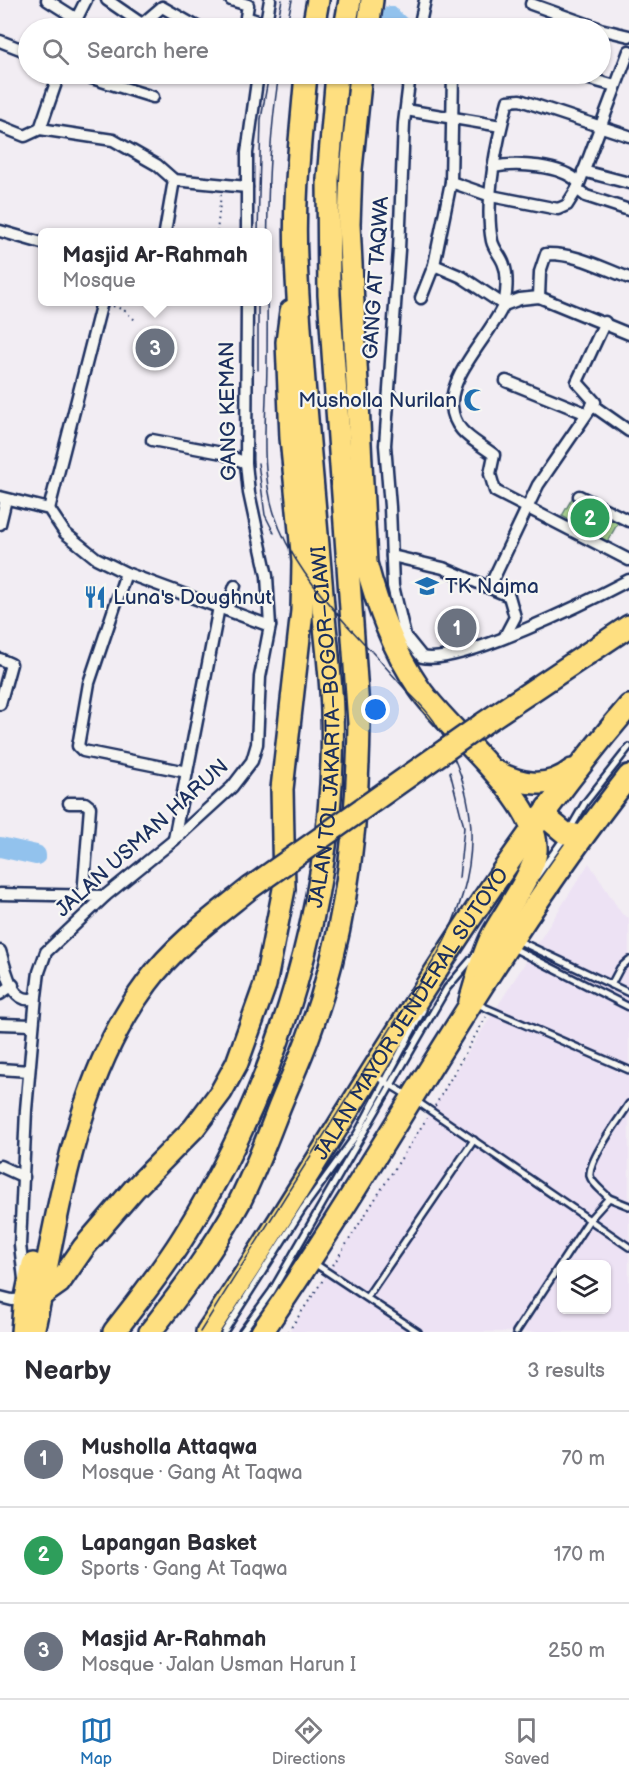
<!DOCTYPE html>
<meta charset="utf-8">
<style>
body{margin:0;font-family:"Balsamiq Sans",sans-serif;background:#f7f7f7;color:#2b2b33}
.controls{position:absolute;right:18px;bottom:18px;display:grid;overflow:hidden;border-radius:9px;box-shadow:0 2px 4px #0004}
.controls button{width:54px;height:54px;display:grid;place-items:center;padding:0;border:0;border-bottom:2px solid #e1e1e2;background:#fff;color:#2b2b33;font:30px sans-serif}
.you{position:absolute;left:376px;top:710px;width:21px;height:21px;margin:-15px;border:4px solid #fff;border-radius:50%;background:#1a73e8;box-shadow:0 0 0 9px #1a73e833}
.badge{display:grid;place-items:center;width:39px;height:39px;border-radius:50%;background:#1f6fb2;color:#fff;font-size:20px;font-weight:700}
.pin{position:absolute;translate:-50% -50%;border:3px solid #fff;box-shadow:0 2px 6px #0006}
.popup{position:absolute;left:38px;top:228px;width:234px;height:78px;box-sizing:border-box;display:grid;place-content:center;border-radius:9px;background:#fff;filter:drop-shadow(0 2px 4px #0005);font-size:20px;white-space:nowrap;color:#7c7c81}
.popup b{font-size:22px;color:#2b2b33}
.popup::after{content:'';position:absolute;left:50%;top:100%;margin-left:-12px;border:12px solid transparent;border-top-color:#fff}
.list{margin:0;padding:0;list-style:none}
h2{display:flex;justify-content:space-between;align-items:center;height:78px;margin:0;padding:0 24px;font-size:26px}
h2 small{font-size:20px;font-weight:400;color:#7c7c81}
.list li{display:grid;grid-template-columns:39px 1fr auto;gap:18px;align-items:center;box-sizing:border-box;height:96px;padding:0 24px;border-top:2px solid #e1e1e2}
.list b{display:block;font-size:22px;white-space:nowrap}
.list p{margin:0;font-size:20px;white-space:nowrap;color:#7c7c81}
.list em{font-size:20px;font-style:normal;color:#7c7c81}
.icon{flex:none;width:33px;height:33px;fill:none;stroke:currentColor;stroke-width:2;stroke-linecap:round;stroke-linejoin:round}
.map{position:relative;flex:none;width:629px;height:1332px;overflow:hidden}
.search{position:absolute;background:#fff;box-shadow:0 2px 4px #0004;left:18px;right:18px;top:18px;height:66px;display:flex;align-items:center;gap:15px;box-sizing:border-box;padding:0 21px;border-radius:33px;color:#7c7c81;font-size:22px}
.sheet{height:366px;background:#fff}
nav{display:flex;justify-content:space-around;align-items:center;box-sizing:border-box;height:84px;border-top:2px solid #e1e1e2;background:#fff;font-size:16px;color:#7c7c81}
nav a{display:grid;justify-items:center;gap:3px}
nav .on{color:#1f6fb2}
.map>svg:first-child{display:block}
</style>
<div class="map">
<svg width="629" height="1332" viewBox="0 0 629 1332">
<rect width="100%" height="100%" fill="#f2edf3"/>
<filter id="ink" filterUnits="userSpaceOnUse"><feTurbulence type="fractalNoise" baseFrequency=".0167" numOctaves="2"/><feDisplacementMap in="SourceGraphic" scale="12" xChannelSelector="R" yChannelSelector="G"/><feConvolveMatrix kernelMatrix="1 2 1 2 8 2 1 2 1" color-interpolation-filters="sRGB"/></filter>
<g filter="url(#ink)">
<path fill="#ede2f4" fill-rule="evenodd" d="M589 863 622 914 629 918V1332H289ZM562 1264H606V1310H562Z"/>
<path fill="#afd996" stroke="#65847a" stroke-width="1.5" d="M574 495 619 521 607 542 562 516Z"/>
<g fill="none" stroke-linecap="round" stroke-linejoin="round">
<g stroke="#92c2ed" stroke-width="20">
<path d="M390 16 402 28"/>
<path d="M0 847 36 855"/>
</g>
<g stroke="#1b2f5e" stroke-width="10">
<g id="lane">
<path d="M570 829 585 803 629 747"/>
<path d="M537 876 565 837"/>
<path d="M517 940 629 993"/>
<path d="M513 948 629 1007"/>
<path d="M611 985 620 968 629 960"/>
<path d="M477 1004 629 1070"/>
<path d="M374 1075 407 1095"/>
<path d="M415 1100 629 1247"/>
<path d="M609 1198 629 1206"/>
<path d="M314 1263 418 1332"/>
<path d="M367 1297 474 1140"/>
<path d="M224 1332 302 1210 357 1134 423 1010"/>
<path d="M242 1332 272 1291 447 988 476 954"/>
<path d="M516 1332 590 1219 609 1198C604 1192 592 1184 590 1176 588 1160 620 1118 629 1104"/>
</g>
</g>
<g stroke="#1b2f5e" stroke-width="15">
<g id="street">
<path d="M47 0 77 19"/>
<path d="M107 0 142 24 162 7 199 28"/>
<path d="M231 0 248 5 246 17 266 24"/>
<path d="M531 4 598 28"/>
<path d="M72 28 86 0"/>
<path d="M265 28 270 0"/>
<path d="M419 28 425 0"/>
<path d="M600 29 629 36"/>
<path d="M0 41 28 52"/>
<path d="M629 51 577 189 586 196 629 210"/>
<path d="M79 74 153 97"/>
<path d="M410 74 404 123 399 250 385 445 390 507 393 586 405 636 422 657C460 666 591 600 629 580"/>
<path d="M475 74H478"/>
<path d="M572 74 615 86"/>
<path d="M406 110 501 126"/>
<path d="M0 126 25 136 40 129 113 140 157 165 174 180 165 232"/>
<path d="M40 129 59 74"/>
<path d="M629 136 520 100 508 101C497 140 484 201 492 241 494 250 502 257 504 265 508 275 507 297 503 306 491 334 449 375 452 406 454 433 475 440 494 455L490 474 495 491 629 560"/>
<path d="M493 167C516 162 562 165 578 182"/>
<path d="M583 171 629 183"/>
<path d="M174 180 247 187"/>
<path d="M451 182 491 196 558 209 567 205 577 189"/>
<path d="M0 231 42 243"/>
<path d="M247 232V153L258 74"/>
<path d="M434 265 451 182 453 74"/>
<path d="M539 297 540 272 546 254C576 253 602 268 629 278"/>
<path d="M421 298 434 265 462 277 504 305"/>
<path d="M504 305 520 299 539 297 629 334"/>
<path d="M506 381 585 413"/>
<path d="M592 405 629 431"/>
<path d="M152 440 222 453 246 463"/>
<path d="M579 496 629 521"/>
<path d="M0 497 49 509 65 533 96 558 126 573 270 626"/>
<path d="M49 509 102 302"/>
<path d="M0 524 6 499"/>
<path d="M392 556 443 568 509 596 515 617 505 636"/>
<path d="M126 573 89 683 78 746 83 751 187 772"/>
<path d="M489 588 538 485 595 402 577 382 605 322"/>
<path d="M227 610 235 586"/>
<path d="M0 659 11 664 0 704"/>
<path d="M69 803H85L90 807 83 896"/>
<path d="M174 839 219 607"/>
<path d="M0 894 105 896"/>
<path d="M0 951C6 968 11 1006 35 998"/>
<path d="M0 994 13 985"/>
<path d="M0 1024 33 1025"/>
<path d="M0 1069 29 1071"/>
<path d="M0 1166 24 1177"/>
<path d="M24 1279 20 1245 26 1110 36 996 39 972 46 952 105 896 174 840 232 787 252 761 257 744 260 677 270 626 267 576 249 493 246 463 247 302"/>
<path d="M0 1297 12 1300 29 1299"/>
</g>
</g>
<g stroke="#1b2f5e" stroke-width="26">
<g id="highway">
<path d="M313 28 318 0"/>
<path d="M345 28 350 0"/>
<path d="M368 28 372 0"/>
<path d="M361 74 351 169 349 224 366 563C378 608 393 650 419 688 447 730 540 801 536 851 535 872 503 915 492 936 482 955 477 980 470 1001"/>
<path d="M481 725 629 626"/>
<path d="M495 771C521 785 547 790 572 770"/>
<path d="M547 808 548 819 565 833 581 836"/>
<path d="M42 1295 59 1283 84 1247 134 1189 194 1128 221 1092 237 1063 265 985 284 889 282 789 302 611 303 562 291 438 287 342 291 311"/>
<path d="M22 1332 24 1307 33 1264"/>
<path d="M33 1332C59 1215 73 1082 147 983 175 945 214 917 250 888"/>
<path id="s1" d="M114 1332C138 1301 163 1270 184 1236 279 1084 338 891 332 711 331 676 326 640 323 606 314 490 301 374 296 258 293 196 301 135 306 74"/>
<path d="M150 1332C182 1291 215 1247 240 1201 255 1171 267 1139 279 1108 289 1083 301 1058 310 1032 346 934 358 828 359 723L329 295 328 179 337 74"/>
<path id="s2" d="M207 1332C347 1123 465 898 629 706"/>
<path d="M262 1332C388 1149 491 951 629 776"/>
</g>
</g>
<g stroke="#1b2f5e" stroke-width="2" stroke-dasharray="1.5 4.5" stroke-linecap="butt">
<path d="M217 232 221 194"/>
<path d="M113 306 124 310 137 322"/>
<path d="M435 1106 486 1017"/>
<path d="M333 1265 427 1118"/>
<path d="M288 1332 323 1280"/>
</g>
<use href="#lane" stroke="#f6f6f2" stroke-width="5"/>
<use href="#street" stroke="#f6f6f2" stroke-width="10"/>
<use href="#highway" stroke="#fedf80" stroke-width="21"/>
<g stroke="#1b2f5e" stroke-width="1.5">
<path d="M276 28 282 0"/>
<path d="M286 28 292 0"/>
<path d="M258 232 261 119 269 74"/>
<path d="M258 370V302"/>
<path d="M258 463 265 515 274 533"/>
<path d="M450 772 464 827 459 878"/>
<path d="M200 1332 437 955C481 875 485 800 434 721 426 709 415 699 405 689 386 667 367 646 347 625 317 591 288 557 274 513 259 466 267 410 267 361 268 265 264 168 279 74"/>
</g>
<g stroke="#1b2f5e" stroke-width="26" stroke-linecap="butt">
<path id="highway-bridge" d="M250 888 481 725"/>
</g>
<use href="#highway-bridge" stroke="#fedf80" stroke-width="21"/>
</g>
</g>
<defs>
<g id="mosque-bare" transform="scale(1.8)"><path d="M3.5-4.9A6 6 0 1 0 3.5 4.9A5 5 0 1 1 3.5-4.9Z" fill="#1f6fb2" stroke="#f6f6f2" stroke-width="2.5" paint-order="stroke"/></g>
<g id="school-bare" transform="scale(1.8)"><path d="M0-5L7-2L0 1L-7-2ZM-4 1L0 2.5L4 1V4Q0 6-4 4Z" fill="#1f6fb2" stroke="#f6f6f2" stroke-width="2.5" paint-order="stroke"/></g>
<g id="restaurant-bare" transform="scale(1.8)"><path d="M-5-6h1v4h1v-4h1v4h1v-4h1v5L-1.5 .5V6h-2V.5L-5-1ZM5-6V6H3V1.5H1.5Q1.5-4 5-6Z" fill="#1f6fb2" stroke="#f6f6f2" stroke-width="2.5" paint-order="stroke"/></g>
</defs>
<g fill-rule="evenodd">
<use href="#mosque-bare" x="475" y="400"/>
<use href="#school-bare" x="427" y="586"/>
<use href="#restaurant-bare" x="95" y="597"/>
</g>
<g text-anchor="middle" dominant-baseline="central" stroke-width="4.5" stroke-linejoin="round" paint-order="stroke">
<g font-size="21" fill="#1b2f5e" stroke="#f6f6f2">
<text transform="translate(376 278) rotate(-86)">GANG AT TAQWA</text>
<text transform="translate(228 411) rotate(-91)">GANG KEMAN</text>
<text stroke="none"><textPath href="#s1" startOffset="656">JALAN TOL JAKARTA–BOGOR–CIAWI</textPath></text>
<text transform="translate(142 838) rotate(-42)">JALAN USMAN HARUN</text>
<text stroke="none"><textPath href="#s2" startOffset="378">JALAN MAYOR JENDERAL SUTOYO</textPath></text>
</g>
<g font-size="21" fill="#1b2f5e" stroke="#f6f6f2" text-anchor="start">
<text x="457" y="400" text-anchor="end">Musholla Nurilan</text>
<text x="445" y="586">TK Najma</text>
<text x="113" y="597">Luna's Doughnut</text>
</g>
</g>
</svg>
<div class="controls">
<button><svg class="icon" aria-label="layers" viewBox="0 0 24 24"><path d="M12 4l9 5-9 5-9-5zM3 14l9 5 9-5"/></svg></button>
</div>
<div class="you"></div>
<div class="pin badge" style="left:457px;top:628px;background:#6b7280">1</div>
<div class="pin badge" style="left:590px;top:518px;background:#2e9e5b">2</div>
<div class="pin badge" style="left:155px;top:348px;background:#6b7280">3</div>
<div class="popup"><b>Masjid Ar-Rahmah</b>Mosque</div>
<div class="search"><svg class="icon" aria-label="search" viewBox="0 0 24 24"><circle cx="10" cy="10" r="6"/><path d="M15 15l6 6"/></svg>Search here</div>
</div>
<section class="sheet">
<h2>Nearby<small>3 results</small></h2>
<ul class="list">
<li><span class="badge" style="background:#6b7280">1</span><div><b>Musholla Attaqwa</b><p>Mosque · Gang At Taqwa</p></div><em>70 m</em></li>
<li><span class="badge" style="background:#2e9e5b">2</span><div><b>Lapangan Basket</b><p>Sports · Gang At Taqwa</p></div><em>170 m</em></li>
<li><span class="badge" style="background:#6b7280">3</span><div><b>Masjid Ar-Rahmah</b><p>Mosque · Jalan Usman Harun I</p></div><em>250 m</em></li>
</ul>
</section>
<nav>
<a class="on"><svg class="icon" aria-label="map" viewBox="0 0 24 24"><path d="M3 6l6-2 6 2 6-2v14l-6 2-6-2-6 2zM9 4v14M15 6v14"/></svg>Map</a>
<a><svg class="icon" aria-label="directions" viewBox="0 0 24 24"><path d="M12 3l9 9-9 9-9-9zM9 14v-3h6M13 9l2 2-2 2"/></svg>Directions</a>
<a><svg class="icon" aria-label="saved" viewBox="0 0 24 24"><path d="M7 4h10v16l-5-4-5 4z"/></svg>Saved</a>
</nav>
